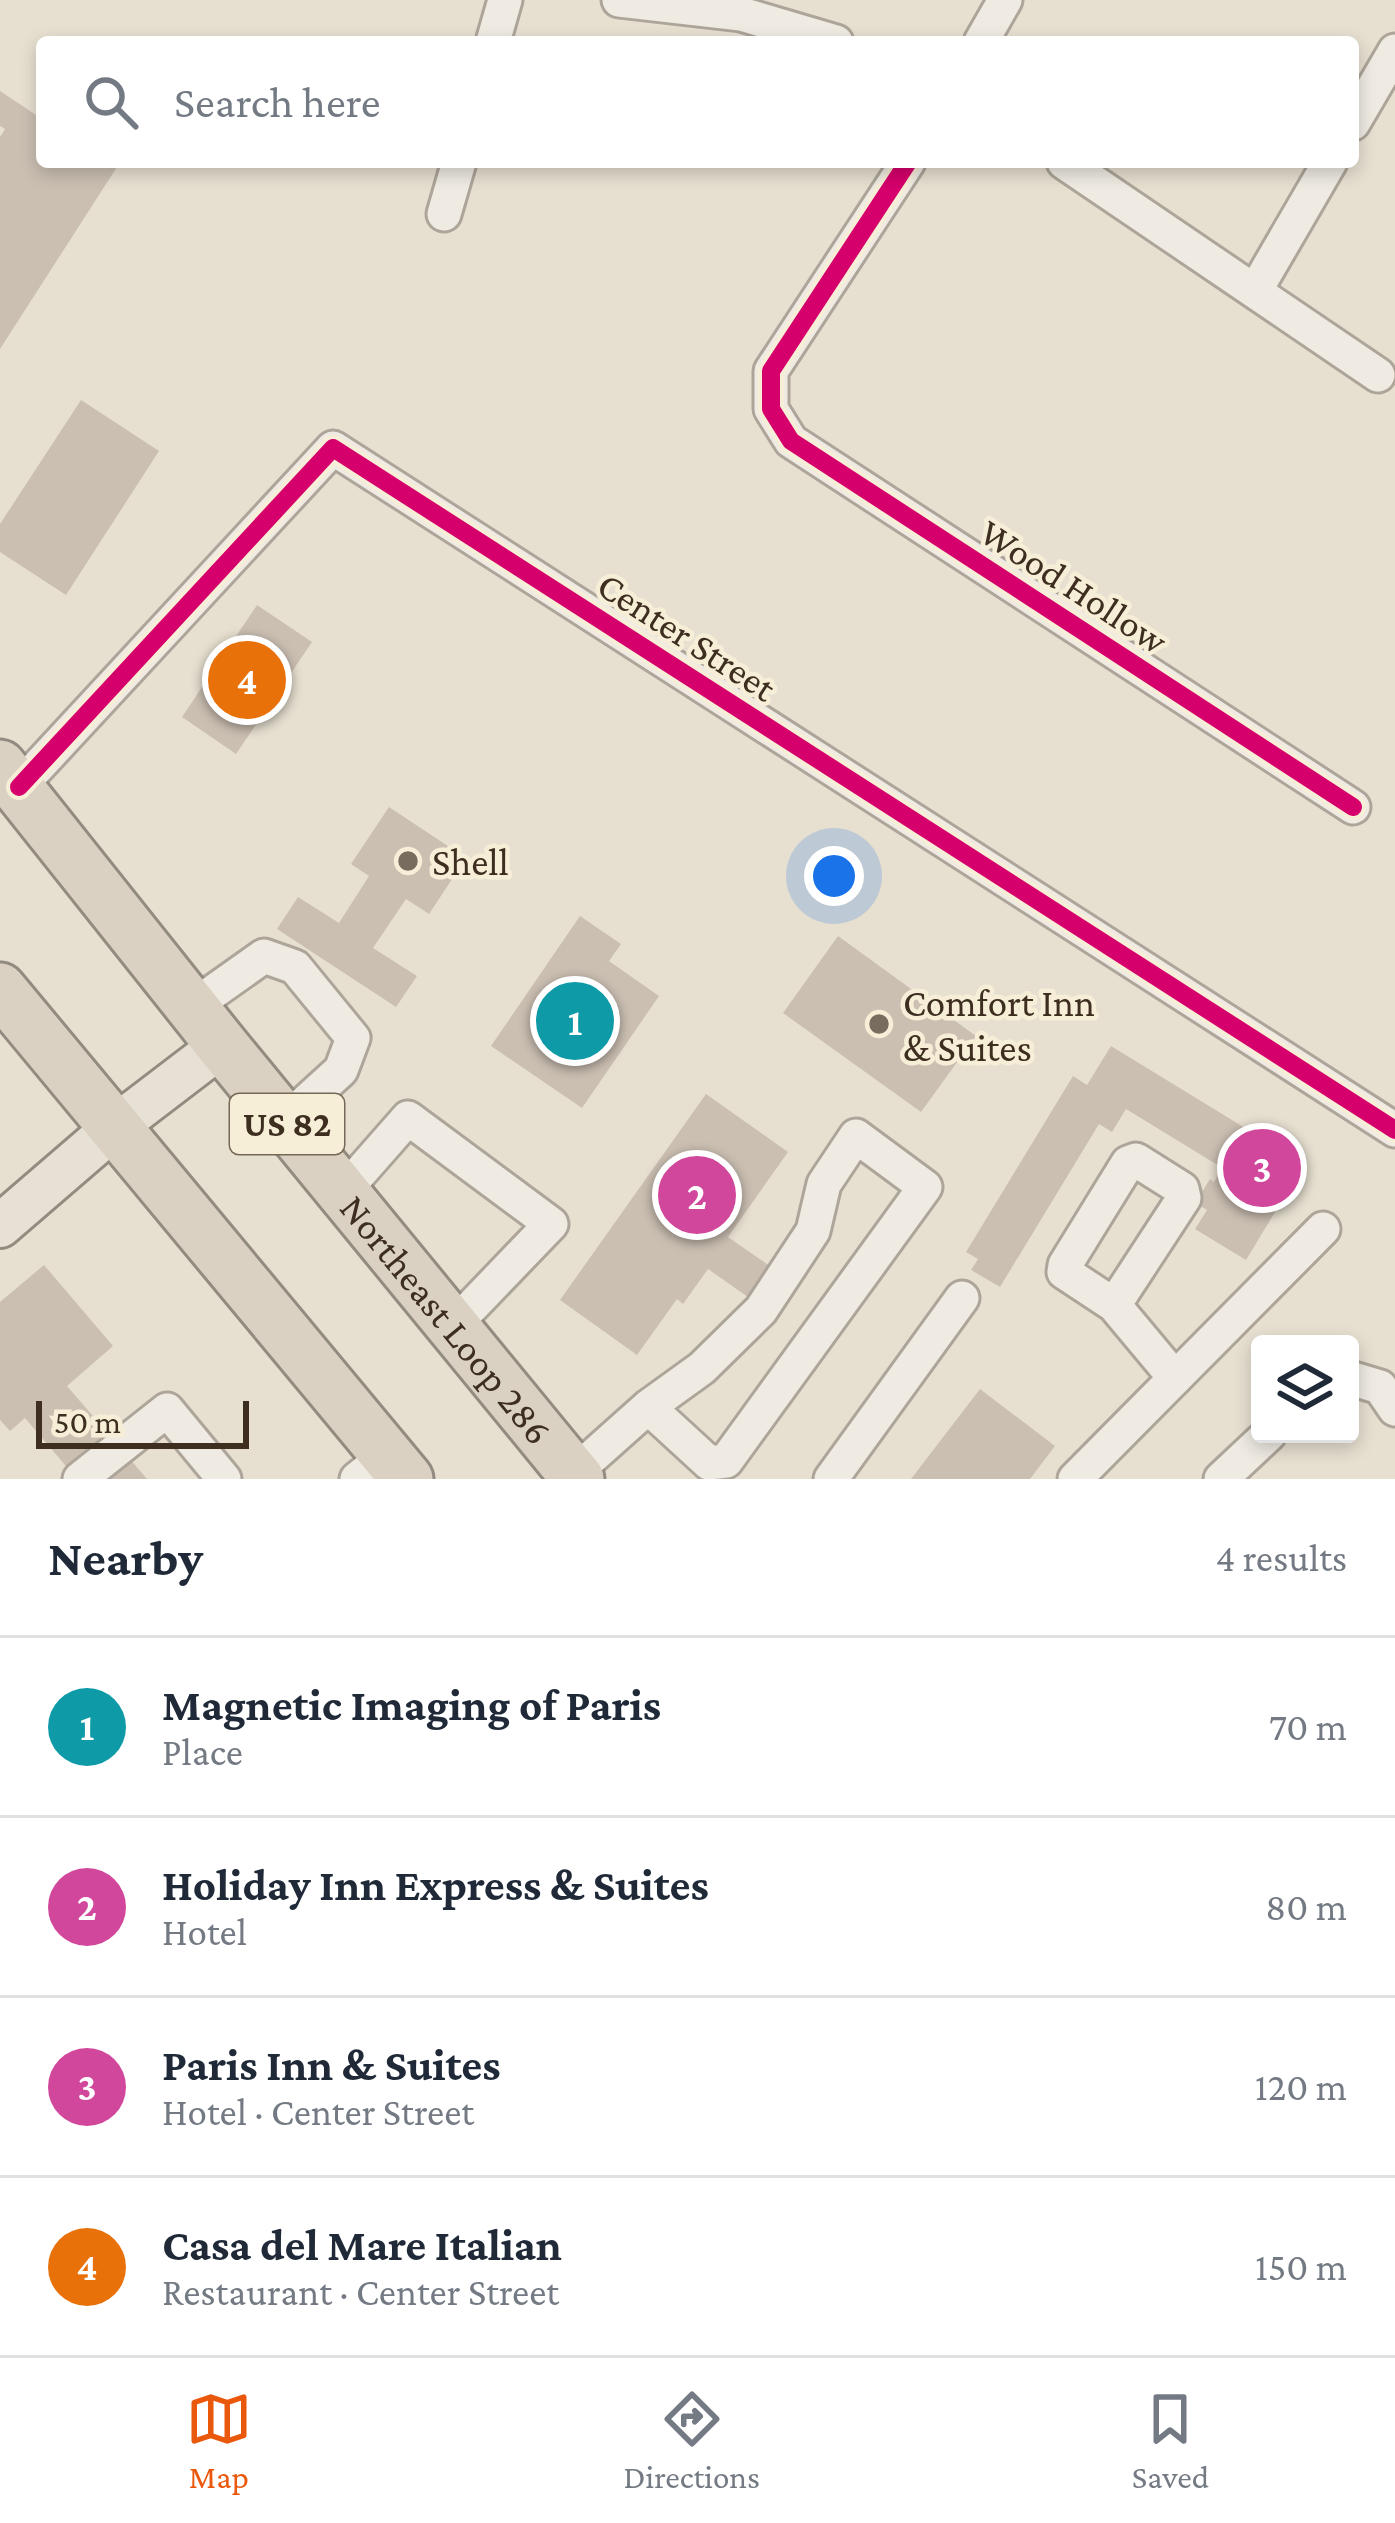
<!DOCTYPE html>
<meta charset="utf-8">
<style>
body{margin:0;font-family:"Crimson Pro",serif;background:#f2f2f3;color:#1f2937}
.controls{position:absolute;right:36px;bottom:36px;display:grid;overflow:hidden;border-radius:12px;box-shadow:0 6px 18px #0003}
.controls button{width:108px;height:108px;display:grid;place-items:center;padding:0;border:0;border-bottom:3px solid #e0e1e3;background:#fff;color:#1f2937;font:60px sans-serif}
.scale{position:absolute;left:36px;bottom:30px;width:213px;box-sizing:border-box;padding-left:12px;border:6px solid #3d2e20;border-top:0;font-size:33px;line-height:42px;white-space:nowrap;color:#3d2e20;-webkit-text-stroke:9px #f7eed8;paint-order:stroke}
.you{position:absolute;left:834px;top:876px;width:42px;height:42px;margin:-30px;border:9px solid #fff;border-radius:50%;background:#1a73e8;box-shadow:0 0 0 18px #1a73e833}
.badge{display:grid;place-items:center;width:78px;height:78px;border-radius:50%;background:#ea580c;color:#fff;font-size:39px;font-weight:700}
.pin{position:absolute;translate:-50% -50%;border:6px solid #fff;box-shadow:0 3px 12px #0006}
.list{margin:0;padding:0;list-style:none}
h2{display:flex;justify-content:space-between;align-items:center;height:156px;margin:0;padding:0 48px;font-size:51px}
h2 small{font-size:39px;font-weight:400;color:#747a83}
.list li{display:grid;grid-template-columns:78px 1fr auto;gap:36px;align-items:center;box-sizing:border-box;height:180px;padding:0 48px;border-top:3px solid #e0e1e3}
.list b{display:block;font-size:45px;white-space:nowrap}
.list p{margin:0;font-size:39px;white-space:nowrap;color:#747a83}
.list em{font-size:39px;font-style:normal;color:#747a83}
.icon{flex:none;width:66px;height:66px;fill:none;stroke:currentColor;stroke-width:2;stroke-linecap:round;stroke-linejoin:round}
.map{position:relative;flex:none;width:1395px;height:1479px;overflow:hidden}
.search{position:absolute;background:#fff;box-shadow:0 6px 18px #0003;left:36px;right:36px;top:36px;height:132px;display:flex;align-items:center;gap:30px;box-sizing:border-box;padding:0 42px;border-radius:12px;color:#747a83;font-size:45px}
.sheet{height:876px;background:#fff}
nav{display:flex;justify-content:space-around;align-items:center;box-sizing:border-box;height:168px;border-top:3px solid #e0e1e3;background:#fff;font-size:33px;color:#747a83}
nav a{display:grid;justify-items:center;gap:6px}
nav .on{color:#ea580c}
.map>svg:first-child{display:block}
</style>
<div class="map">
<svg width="1395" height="1479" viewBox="0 0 1395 1479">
<rect width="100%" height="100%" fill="#e7e0d1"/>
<g fill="#cbbfb2">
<path d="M0 91 42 119V162H109L117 167 0 349V137L5 129 0 126Z"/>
<path d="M81 400 159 451 66 595 0 552V524Z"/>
<path d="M257 605 312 642 236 754 182 717Z"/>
<path d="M389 807 466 858 429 914 406 899 373 948 417 976 396 1007 277 929 298 897 339 923 369 876 351 864Z"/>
<path d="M580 916 621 944 609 961 659 996 582 1108 491 1046Z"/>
<path d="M838 936 976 1036 921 1112 783 1013Z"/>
<path d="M1111 1046 1304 1164 1246 1260 1195 1229 1207 1210 1195 1203 1210 1179 1214 1182 1219 1173 1226 1178 1229 1172 1126 1109 1112 1132 1099 1124 1000 1287 971 1270 978 1259 966 1252 1073 1076 1087 1085Z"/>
<path d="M706 1094 788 1152 728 1237 777 1271 755 1302 708 1269 683 1304 677 1299 637 1355 560 1300Z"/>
<path d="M44 1265 113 1346 67 1386 147 1479H77L25 1418 10 1431 0 1420V1302Z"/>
<path d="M980 1389 1055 1446 1030 1479H911Z"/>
</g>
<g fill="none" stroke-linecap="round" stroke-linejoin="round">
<g stroke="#ada599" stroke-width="39">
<g id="minor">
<path d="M619 0 741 14 836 42"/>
<path d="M493 42 505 0"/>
<path d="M981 42 1005 0"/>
<path d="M1353 123 1395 51"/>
<path d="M908 162 771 371V409L791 441 1353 807"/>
<path d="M1064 162 1378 375"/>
<path d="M444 214 459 162"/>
<path d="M1255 291 1330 162"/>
<path d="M19 787 333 448 1395 1130"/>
<path d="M192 1007 264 956 295 967 353 1038 341 1070 285 1121"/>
<path d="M343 1192 408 1118 551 1224 453 1326"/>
<path d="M1114 1305 1064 1272 1065 1265 1128 1163 1136 1160 1182 1189 1184 1198 1114 1305 1175 1378"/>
<path d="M1350 1378 1380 1387 1395 1409"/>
<path d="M574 1473 648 1407 702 1368 761 1310 813 1231 824 1184 856 1136 925 1187 726 1461 709 1463 648 1407"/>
<path d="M80 1479 167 1410 224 1479"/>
<path d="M357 1479 387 1455"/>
<path d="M831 1479 962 1298"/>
<path d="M1075 1479 1323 1229"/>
<path d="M1221 1479 1269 1434"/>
</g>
</g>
<g stroke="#928b80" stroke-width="48">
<path id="major" d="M0 1226 116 1126 222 1045"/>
</g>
<g stroke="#928b80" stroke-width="57">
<g id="highway">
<path id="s1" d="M0 766 222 1045 578 1479"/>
<path d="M0 989 407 1479"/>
</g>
</g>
<use href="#minor" stroke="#efebe3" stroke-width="33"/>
<use href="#major" stroke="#e6e1d4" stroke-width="42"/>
<use href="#highway" stroke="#dad1c2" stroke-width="51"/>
<g stroke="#f7eed8" stroke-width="26">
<g id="cycleway">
<path d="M908 162 771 371V409L791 441 1353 807"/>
<path d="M19 787 333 448 1395 1130"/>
</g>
</g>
<use href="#cycleway" stroke="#d6006c" stroke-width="18"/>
</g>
<g fill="#786c5e" stroke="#f7eed8" stroke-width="4.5">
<circle cx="408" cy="861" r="12"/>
<circle cx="879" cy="1024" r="12"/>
</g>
<g text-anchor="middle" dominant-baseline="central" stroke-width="9" stroke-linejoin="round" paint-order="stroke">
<rect fill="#f7eed8" stroke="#756857" stroke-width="3" x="230" y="1094" width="114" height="60" rx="9"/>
<g font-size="36" font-weight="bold" fill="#3d2e20">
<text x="287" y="1124">US 82</text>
</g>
<g font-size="39" fill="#3d2e20" stroke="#f7eed8">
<text transform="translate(1074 586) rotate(33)">Wood Hollow</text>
<text transform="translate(687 636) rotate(33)">Center Street</text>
<text stroke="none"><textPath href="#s1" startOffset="711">Northeast Loop 286</textPath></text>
</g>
<g font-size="39" fill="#3d2e20" stroke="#f7eed8" text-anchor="start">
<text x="432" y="861">Shell</text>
<text x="903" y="1002">Comfort Inn<tspan x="903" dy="45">&amp; Suites</tspan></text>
</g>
</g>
</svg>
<div class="controls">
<button><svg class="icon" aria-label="layers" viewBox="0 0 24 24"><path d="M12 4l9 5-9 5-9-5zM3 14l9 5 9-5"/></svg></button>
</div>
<div class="scale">50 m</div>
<div class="you"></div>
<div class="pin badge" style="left:575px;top:1021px;background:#0f9aa8">1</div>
<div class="pin badge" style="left:697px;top:1195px;background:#d1479c">2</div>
<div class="pin badge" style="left:1262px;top:1168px;background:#d1479c">3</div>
<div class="pin badge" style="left:247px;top:680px;background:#e8710a">4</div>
<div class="search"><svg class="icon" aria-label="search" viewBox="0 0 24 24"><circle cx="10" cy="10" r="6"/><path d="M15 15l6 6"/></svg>Search here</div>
</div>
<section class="sheet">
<h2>Nearby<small>4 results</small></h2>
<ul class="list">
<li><span class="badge" style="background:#0f9aa8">1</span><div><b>Magnetic Imaging of Paris</b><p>Place</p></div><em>70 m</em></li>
<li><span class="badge" style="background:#d1479c">2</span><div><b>Holiday Inn Express &amp; Suites</b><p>Hotel</p></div><em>80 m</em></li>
<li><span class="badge" style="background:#d1479c">3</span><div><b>Paris Inn &amp; Suites</b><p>Hotel · Center Street</p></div><em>120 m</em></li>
<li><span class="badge" style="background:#e8710a">4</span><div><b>Casa del Mare Italian</b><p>Restaurant · Center Street</p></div><em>150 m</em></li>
</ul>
</section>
<nav>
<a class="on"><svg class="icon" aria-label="map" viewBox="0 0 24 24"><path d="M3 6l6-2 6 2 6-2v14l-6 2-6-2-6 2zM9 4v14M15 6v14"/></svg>Map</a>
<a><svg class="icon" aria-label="directions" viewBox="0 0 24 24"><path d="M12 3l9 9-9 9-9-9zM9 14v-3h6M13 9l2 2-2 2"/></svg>Directions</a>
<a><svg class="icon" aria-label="saved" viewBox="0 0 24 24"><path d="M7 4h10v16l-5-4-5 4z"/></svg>Saved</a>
</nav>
